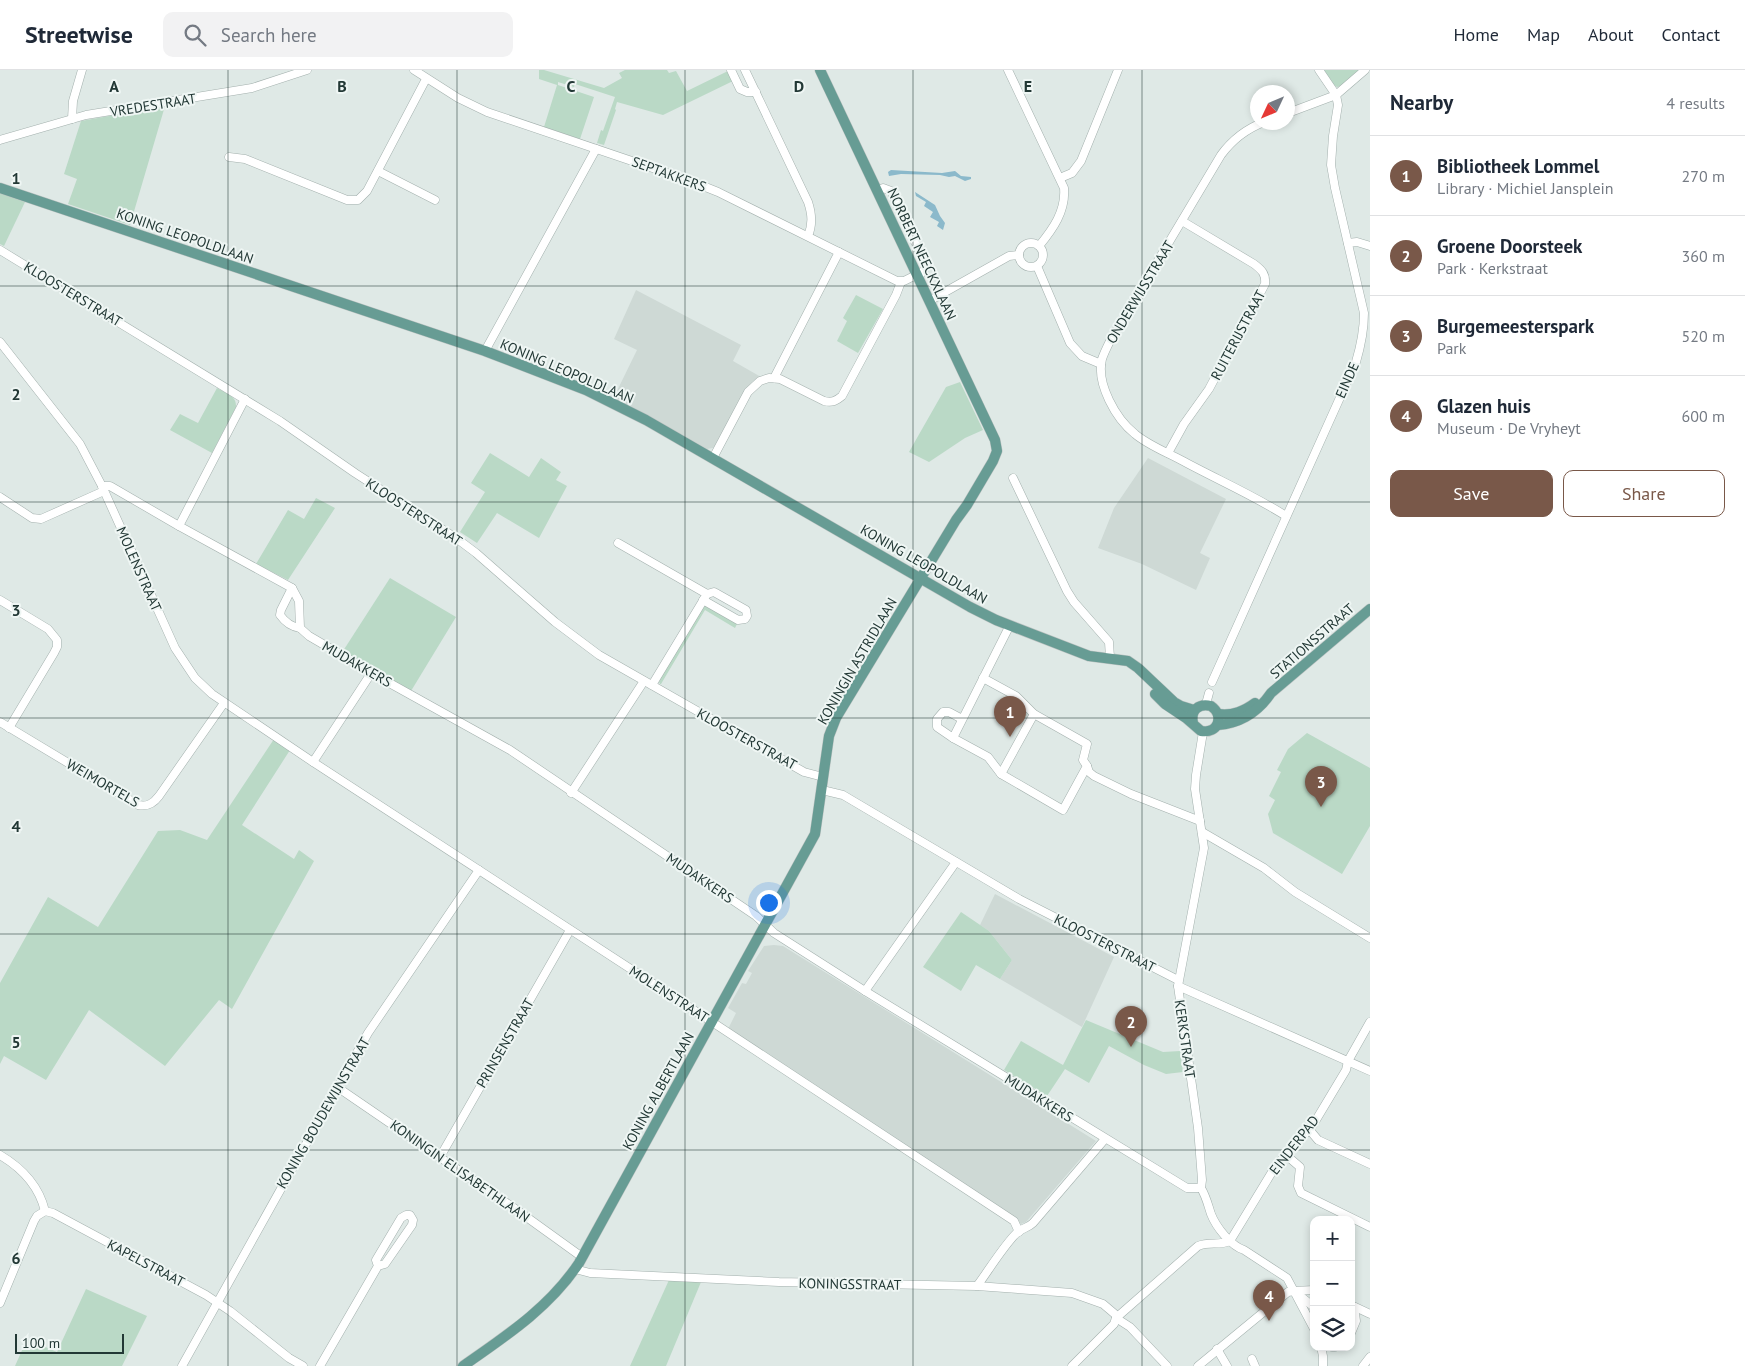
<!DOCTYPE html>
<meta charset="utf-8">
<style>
body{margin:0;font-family:"PT Sans",sans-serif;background:#f2f2f3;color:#1f2937}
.controls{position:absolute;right:15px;bottom:15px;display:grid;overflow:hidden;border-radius:10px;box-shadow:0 2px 8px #0003}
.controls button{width:45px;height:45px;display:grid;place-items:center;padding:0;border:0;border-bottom:1px solid #e0e1e3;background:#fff;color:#1f2937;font:25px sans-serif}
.compass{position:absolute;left:1250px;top:15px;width:45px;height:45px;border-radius:50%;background:#fff;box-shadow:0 2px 8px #0003;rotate:226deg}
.scale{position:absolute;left:15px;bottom:12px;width:109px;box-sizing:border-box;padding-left:5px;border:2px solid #223835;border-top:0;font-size:14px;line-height:18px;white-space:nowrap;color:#223835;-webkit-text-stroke:4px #eff6f4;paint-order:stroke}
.you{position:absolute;left:768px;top:832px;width:18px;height:18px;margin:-12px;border:4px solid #fff;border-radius:50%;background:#1a73e8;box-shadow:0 0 0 8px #1a73e833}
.badge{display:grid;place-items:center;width:32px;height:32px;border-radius:50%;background:#795849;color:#fff;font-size:16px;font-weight:700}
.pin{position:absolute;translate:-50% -41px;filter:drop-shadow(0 1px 2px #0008)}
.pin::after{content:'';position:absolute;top:26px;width:18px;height:15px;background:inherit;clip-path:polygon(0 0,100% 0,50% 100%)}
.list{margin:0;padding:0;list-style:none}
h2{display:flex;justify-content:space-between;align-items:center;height:65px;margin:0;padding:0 20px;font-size:21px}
h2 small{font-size:16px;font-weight:400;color:#747a83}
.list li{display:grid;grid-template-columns:32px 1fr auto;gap:15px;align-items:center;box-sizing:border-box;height:80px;padding:0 20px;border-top:1px solid #e0e1e3}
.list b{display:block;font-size:19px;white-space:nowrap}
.list p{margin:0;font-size:16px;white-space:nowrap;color:#747a83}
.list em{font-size:16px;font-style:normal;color:#747a83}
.actions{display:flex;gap:10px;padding:15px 20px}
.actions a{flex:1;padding:11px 0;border:1px solid #795849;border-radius:10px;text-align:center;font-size:18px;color:#795849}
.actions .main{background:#795849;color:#fff}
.icon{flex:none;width:28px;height:28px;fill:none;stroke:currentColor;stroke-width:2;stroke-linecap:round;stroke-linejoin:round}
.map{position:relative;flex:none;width:1370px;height:1296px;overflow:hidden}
header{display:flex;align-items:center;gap:30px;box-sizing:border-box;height:70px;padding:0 25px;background:#fff;border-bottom:1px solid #e0e1e3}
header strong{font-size:24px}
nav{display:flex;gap:28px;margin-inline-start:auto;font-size:18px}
.search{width:350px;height:45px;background:#f2f2f3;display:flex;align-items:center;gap:12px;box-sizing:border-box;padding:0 18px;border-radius:10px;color:#747a83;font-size:19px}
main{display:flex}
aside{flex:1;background:#fff}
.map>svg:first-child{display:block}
</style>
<header>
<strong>Streetwise</strong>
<div class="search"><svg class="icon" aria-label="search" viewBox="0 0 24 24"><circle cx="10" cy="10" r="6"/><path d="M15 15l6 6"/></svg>Search here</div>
<nav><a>Home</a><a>Map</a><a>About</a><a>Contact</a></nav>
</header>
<main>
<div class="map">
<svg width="1370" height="1296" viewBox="0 0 1370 1296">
<rect width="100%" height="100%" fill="#dfe9e6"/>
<g fill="#ced9d5">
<path d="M636 220 741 275 733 291 761 307 753 311 746 319 715 376 713 378 707 379 614 327 637 280 614 269Z"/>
<path d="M1148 388 1226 429 1200 483 1210 488 1196 520 1142 494 1098 478 1114 438Z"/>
<path d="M995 824 1114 887 1082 957 1000 909 1012 890 989 861 980 855Z"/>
<path d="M774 875 783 876 1096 1071 1026 1152 1021 1154 1018 1152 728 959 736 943 728 938 742 913 746 914 752 903 748 901 764 876Z"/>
</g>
<g fill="#bad9c6">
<path d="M539 0H544L604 18 622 8 619 3 625 0H667L669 3 676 1 687 21 728 1 733 11 663 45 617 32 615 39 616 40 604 75 597 73 601 60 603 61 615 27 575 14 574 17 558 12V15L594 27 580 69 544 57 557 15 539 9Z"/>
<path d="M1324 0H1360L1341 16 1337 17 1334 15Z"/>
<path d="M165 36 130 155 68 134 77 109 64 104 81 51Z"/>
<path d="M0 123 25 132 4 176 0 174Z"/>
<path d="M856 225 883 239 858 283 837 271 847 251 843 248Z"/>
<path d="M960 312 983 360 965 368 929 392 909 382 946 317Z"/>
<path d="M217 318C226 323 237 326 236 337L212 383 170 360 180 344 198 353Z"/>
<path d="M490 383 529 407 541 388 561 402 556 410 567 416 539 468 497 443 477 473 460 462 485 422 471 413Z"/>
<path d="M316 428 335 438 288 510 256 494 288 440 304 449Z"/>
<path d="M390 508 456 547 411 621 343 581Z"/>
<path d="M705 535 737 554 735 558 705 540 661 614H660L659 612 661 607Z"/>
<path d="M1307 663 1370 698V756L1342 804 1273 763 1268 744 1275 730 1269 726 1281 702 1277 700 1288 679Z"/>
<path d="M274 669 290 680 242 755 294 789 299 780 314 791 232 939 219 930 165 996 89 940 46 1010 4 986 0 994V913L48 827 98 857 158 761 180 760 207 770Z"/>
<path d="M961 842 989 861 1012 890 1000 909 976 895 961 921 923 897Z"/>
<path d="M1086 950 1163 982 1180 981 1183 1002 1166 1004 1144 995 1109 976 1089 1013 1065 999 1047 1026 1004 1000 1021 971 1063 995Z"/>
<path d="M669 1210 701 1212 666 1296H630Z"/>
<path d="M86 1219 147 1246 122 1296H15L27 1269 57 1282Z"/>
</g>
<g fill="#8bb9cb">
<path d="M891 100 942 103 955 101 961 106 971 107V109L965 111 955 106 949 107 940 105 901 104 889 106 888 102Z"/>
<path d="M915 122 935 135 940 146 945 153 943 160 937 156 939 152 930 147 933 142 924 136 926 132 916 126Z"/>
</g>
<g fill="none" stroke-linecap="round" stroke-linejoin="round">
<g stroke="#a3b0ad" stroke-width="9">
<g id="minor">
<path d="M414 0 458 28 487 42 688 110 718 122 897 211H904L916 205"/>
<path d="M731 0 740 19 747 22H756"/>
<path d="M745 0 808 132C812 144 813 154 808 166"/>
<path d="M1008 0 1064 118C1066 141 1053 159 1039 176"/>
<path d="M1288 43 1336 25 1365 0"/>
<path d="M72 49 73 31 82 0"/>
<path d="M1264 52C1246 59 1232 70 1221 85L1110 271C1107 277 1104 283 1102 289 1096 314 1116 349 1135 364 1148 375 1166 382 1181 390 1216 409 1253 425 1286 446"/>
<path d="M0 70 86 45 252 18 307 0"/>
<path d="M229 87 245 89 347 130H358L367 121 426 9"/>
<path d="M378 101 435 130"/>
<path d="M1060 108 1072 103 1081 91 1118 0"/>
<path d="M877 121 883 118 891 121 926 195 924 200 918 207"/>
<path d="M1348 173 1357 172 1370 176"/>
<circle cx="1031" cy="185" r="12"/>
<path d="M0 180 280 351 355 403 456 468 476 483 555 552 599 585 804 702 823 707"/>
<path d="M1037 196 1070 273 1082 286 1101 294"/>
<path d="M929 231 1009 186 1019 185"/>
<path d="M0 272 80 374 102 416 175 578 195 608 212 624 313 692 703 946 1014 1151 1019 1162"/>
<path d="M485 281 596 79"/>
<path d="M774 308 839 182"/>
<path d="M1168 383 1184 354 1209 319 1265 214C1266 204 1262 200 1254 194L1182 151"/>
<path d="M713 388 748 322 760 311 769 308 780 309 824 331C832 333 836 331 842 326L896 225 901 212"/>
<path d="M1013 408 1067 521 1074 532 1109 572 1110 588"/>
<path d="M102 416H110L179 456 292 518 299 531 300 558 309 566 393 615 510 680 756 846 774 863 865 921 1187 1118H1201"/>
<path d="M0 427 32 448 41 449 104 421"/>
<path d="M179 456 245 329"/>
<path d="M618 473 707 524 652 615"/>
<path d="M292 518 281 540 280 545C285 552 292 557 300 558"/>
<path d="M0 530 48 559 57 570V577L54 583 9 658"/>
<path d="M703 530 738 550 745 549 747 546 746 540 714 522 707 524"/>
<path d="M1212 612 1356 292C1361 275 1364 260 1364 243L1335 118 1331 95 1333 66 1338 35 1336 25 1319 0"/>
<path d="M1206 634 1209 623"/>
<path d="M962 649 949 642H943L937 649V657L953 668 1010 555"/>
<path d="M0 652 138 735C147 737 153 734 159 726L224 633"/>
<path d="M1203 662 1196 705 1195 719 1204 778 1178 916 1198 1058 1202 1110 1201 1118C1206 1126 1208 1135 1211 1144 1216 1157 1231 1176 1244 1180L1287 1208 1314 1259"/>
<path d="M953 668 988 687 1001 704 1063 740 1087 696 1083 690 1087 674 1034 644 1016 626 983 608"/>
<path d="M313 692 372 602"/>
<path d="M1087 696 1089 702 1094 706 1131 724 1200 751"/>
<path d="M1001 704 1034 644"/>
<path d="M822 720 843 725 1019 829 1178 910"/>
<path d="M571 723 644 611"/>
<path d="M1202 762 1264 798 1295 822 1370 868"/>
<path d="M1178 916 1370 1001"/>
<path d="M865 921 956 792"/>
<path d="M337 1017 514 1138 582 1187"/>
<path d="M1308 1058 1318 1070 1370 1094"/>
<path d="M0 1085C22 1098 39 1116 45 1141"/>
<path d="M1286 1085 1300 1097 1298 1116 1301 1123 1370 1157"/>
<path d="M440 1087 570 860"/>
<path d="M45 1141 53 1143 206 1225 230 1241 289 1288 303 1296"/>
<path d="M1230 1171 1275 1097 1313 1055 1346 1000 1348 991 1370 952"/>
<path d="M575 1199 590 1203 779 1212 977 1216 1072 1223 1103 1234 1116 1245V1248"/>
<path d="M977 1216C987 1203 1007 1170 1019 1161 1024 1158 1029 1157 1033 1153L1105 1069"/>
<path d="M1295 1222 1314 1237"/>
<path d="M0 1233 34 1151 37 1146 45 1141"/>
<path d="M1351 1235 1370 1244"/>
<path d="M1116 1248 1130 1257 1167 1296"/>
<path d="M1351 1263 1356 1251 1354 1237"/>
<path d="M1321 1277 1323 1286V1296"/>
<path d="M1332 1277H1335"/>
<path d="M1217 1279 1227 1296"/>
<path d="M1252 1289 1255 1296"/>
<path d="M182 1296 368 963 479 800"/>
<path d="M320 1296 378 1196 385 1194 412 1155 413 1150 410 1145H406L401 1148 376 1190 378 1196"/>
<path d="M1072 1296 1114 1254 1116 1248 1198 1176C1209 1171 1219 1176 1230 1171"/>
<path d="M1198 1296 1288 1222 1294 1221 1314 1220"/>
<path d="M1363 1296 1370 1287"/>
</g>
</g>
<g stroke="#bdc3c2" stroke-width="11">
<g id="major">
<path d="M0 118 485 281 586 320 646 350 970 537 996 550 1089 586 1128 591 1138 598 1174 632 1181 636 1194 640"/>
<path d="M1155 624 1165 634 1186 648 1201 661C1218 664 1225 646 1211 636 1199 633 1190 640 1193 653"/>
<path d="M1218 644C1233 646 1244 641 1255 633"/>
<path d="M1218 655C1241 653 1258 642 1271 623L1370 539"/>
<path d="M463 1296C506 1266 549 1238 579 1193L815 764 829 666 836 648 956 450 967 435 993 391 997 381 995 370 820 0"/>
</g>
</g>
<use href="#minor" stroke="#fff" stroke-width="8"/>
<use href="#major" stroke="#679c94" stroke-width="10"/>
</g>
<path fill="none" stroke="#223835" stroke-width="1" stroke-opacity="0.55" d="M228 0V1296M457 0V1296M685 0V1296M913 0V1296M1142 0V1296M0 216H1370M0 432H1370M0 648H1370M0 864H1370M0 1080H1370"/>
<g text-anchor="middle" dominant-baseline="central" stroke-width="4" stroke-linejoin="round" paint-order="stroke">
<g font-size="14" fill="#223835" stroke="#eff6f4">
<text transform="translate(153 35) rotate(-9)">VREDESTRAAT</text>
<text transform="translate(669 104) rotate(20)">SEPTAKKERS</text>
<text transform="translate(185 166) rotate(19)">KONING LEOPOLDLAAN</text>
<text transform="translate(922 184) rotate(65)">NORBERT NEECKXLAAN</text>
<text transform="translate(1140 222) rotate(-59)">ONDERWIJSSTRAAT</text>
<text transform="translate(73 224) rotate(31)">KLOOSTERSTRAAT</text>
<text transform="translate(1238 265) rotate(-62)">RUITERIJSTRAAT</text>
<text transform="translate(567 301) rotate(23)">KONING LEOPOLDLAAN</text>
<text transform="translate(1347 310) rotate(-66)">EINDE</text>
<text transform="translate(414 442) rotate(33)">KLOOSTERSTRAAT</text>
<text transform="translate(924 494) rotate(30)">KONING LEOPOLDLAAN</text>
<text transform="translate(139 499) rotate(66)">MOLENSTRAAT</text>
<text transform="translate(1312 571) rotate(-41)">STATIONSSTRAAT</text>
<text transform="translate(857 591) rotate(-60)">KONINGIN ASTRIDLAAN</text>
<text transform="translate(357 594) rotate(30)">MUDAKKERS</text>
<text transform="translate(747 669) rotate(29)">KLOOSTERSTRAAT</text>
<text transform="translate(103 713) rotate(30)">WEIMORTELS</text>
<text transform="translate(700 808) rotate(34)">MUDAKKERS</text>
<text transform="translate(1105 873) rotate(27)">KLOOSTERSTRAAT</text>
<text transform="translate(669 924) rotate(33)">MOLENSTRAAT</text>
<text transform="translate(1185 969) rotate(82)">KERKSTRAAT</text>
<text transform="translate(505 973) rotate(-60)">PRINSENSTRAAT</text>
<text transform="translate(658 1021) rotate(-61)">KONING ALBERTLAAN</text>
<text transform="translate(1039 1028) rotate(32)">MUDAKKERS</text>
<text transform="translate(323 1043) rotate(-60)">KONING BOUDEWIJNSTRAAT</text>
<text transform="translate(1294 1075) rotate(-52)">EINDERPAD</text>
<text transform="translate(460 1101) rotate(35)">KONINGIN ELISABETHLAAN</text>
<text transform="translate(146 1193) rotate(28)">KAPELSTRAAT</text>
<text transform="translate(850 1214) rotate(1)">KONINGSSTRAAT</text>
</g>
</g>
<g font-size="16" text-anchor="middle" font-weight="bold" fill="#223835" stroke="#eff6f4" stroke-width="4" stroke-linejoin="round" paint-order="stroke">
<text x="114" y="22">A</text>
<text x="342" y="22">B</text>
<text x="571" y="22">C</text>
<text x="799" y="22">D</text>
<text x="1028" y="22">E</text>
<text x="16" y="114">1</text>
<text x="16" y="330">2</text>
<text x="16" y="546">3</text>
<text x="16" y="762">4</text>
<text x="16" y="978">5</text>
<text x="16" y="1194">6</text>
</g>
</svg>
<div class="controls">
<button>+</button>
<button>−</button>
<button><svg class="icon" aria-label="layers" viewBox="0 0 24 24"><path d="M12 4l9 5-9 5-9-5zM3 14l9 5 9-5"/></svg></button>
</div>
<svg class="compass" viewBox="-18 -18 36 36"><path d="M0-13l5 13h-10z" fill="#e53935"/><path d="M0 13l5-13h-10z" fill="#747a83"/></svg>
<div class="scale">100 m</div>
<div class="you"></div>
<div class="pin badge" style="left:1010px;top:667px">1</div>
<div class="pin badge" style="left:1131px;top:977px">2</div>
<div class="pin badge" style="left:1321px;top:737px">3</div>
<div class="pin badge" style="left:1269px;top:1251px">4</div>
</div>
<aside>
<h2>Nearby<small>4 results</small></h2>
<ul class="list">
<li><span class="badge">1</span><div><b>Bibliotheek Lommel</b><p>Library · Michiel Jansplein</p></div><em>270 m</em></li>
<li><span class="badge">2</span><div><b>Groene Doorsteek</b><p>Park · Kerkstraat</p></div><em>360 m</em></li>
<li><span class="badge">3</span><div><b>Burgemeesterspark</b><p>Park</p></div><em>520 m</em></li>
<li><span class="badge">4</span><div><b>Glazen huis</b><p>Museum · De Vryheyt</p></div><em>600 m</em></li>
</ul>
<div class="actions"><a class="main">Save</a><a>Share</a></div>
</aside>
</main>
